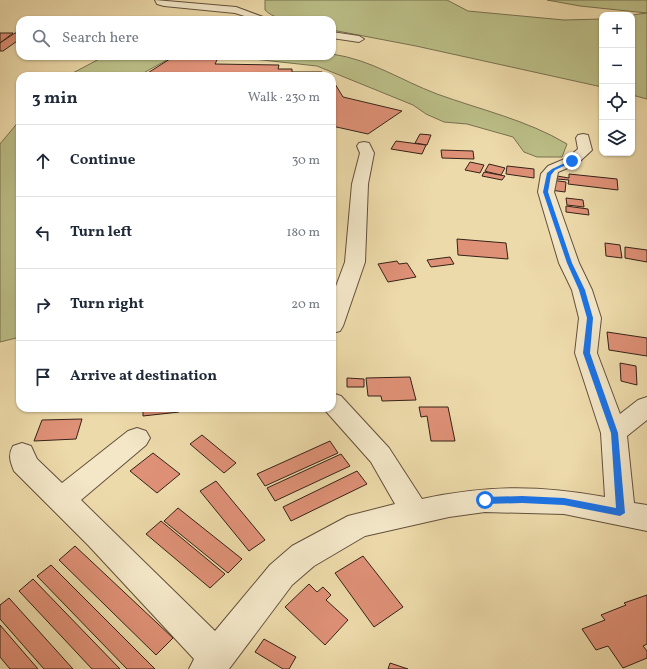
<!DOCTYPE html>
<meta charset="utf-8">
<style>
body{margin:0;font-family:Vollkorn,serif;background:#f6f6f7;color:#1f2937}
.controls{position:absolute;right:12px;top:12px;display:grid;overflow:hidden;border-radius:8px;box-shadow:0 1px 3px #0004}
.controls button{width:36px;height:36px;display:grid;place-items:center;padding:0;border:0;border-bottom:1px solid #e0e1e3;background:#fff;color:#1f2937;font:20px sans-serif}
.stop{position:absolute;width:12px;height:12px;margin:-9px;border:3px solid #1a73e8;border-radius:50%;background:#fff}
.stop.end{background:#1a73e8;border-color:#fff;box-shadow:0 1px 4px #0008}
.list{margin:0;padding:0;list-style:none}
h2{display:flex;justify-content:space-between;align-items:center;height:52px;margin:0;padding:0 16px;font-size:17px}
h2 small{font-size:13px;font-weight:400;color:#747a83}
.list li{display:grid;grid-template-columns:26px 1fr auto;gap:12px;align-items:center;box-sizing:border-box;height:72px;padding:0 16px;border-top:1px solid #e0e1e3}
.list b{display:block;font-size:15px;white-space:nowrap}
.list em{font-size:13px;font-style:normal;color:#747a83}
.icon{flex:none;width:22px;height:22px;fill:none;stroke:currentColor;stroke-width:2;stroke-linecap:round;stroke-linejoin:round}
.map{position:relative;flex:none;width:647px;height:669px;overflow:hidden}
.search{position:absolute;background:#fff;box-shadow:0 1px 3px #0004;left:16px;top:16px;width:320px;height:44px;display:flex;align-items:center;gap:10px;box-sizing:border-box;padding:0 14px;border-radius:12px;color:#747a83;font-size:15px}
.panel{position:absolute;background:#fff;box-shadow:0 1px 3px #0004;left:16px;top:72px;width:320px;height:340px;border-radius:12px}
.map>svg:first-child{display:block}
</style>
<div class="map">
<svg width="647" height="669" viewBox="0 0 647 669">
<rect width="100%" height="100%" fill="#eddaaa"/>
<filter id="stains"><feTurbulence type="fractalNoise" baseFrequency=".005" numOctaves="4"/><feColorMatrix values="0 0 0 0 .2 0 0 0 0 .09 0 0 0 0 .02 0 0 0 .5 -.17"/></filter>
<radialGradient id="worn" r=".72"><stop offset=".6" stop-color="#630" stop-opacity="0"/><stop offset="1" stop-color="#630" stop-opacity=".3"/></radialGradient>
<g fill="#bbbe87" stroke="#78704f">
<path d="M265 0H447L468 11 564 20 602 19V87L416 46 332 30V20C310 20 282 26 265 10Z"/>
<path d="M547 0H647V99L632 95V15L647 13 580 6Z"/>
<path d="M332 54C372 60 400 80 437 94 481 110 527 120 567 144L562 157H537L524 152 513 137 467 124 444 122 426 114 413 105 317 66 226 56H332Z"/>
<path d="M105 56H174L138 76H67Z"/>
<path d="M20 120V337L0 342V144Z"/>
</g>
<g fill="#df9177" stroke="#352217">
<path d="M0 33H13L0 43Z"/>
<path d="M15 33H20V39L3 51H0V43Z"/>
<path d="M173 57 218 58 215 64 279 65 278 69H292V72H322V76H143Z"/>
<path d="M332 79 343 97 402 111 368 134 332 126Z"/>
<path d="M420 134 431 135 427 145 415 143Z"/>
<path d="M396 141 426 145 422 154 391 149Z"/>
<path d="M441 150 473 151 474 159 442 158Z"/>
<path d="M470 162 484 165 480 173 465 170Z"/>
<path d="M489 164 505 168 501 175 488 172 485 171Z"/>
<path d="M507 166 534 169V178L506 174Z"/>
<path d="M484 172 505 176 502 180 482 176Z"/>
<path d="M569 174 617 179 618 190 568 184 569 180 557 179V176L569 178Z"/>
<path d="M551 180 566 182 565 192 550 190Z"/>
<path d="M566 198 583 200 584 207 567 205Z"/>
<path d="M566 206 588 209 589 215 566 212Z"/>
<path d="M457 239 506 243 508 259 458 255Z"/>
<path d="M605 243 620 245 622 258 606 256Z"/>
<path d="M625 247 647 250V262L625 258Z"/>
<path d="M450 257 454 264 431 267 427 260Z"/>
<path d="M397 261 399 264 407 263 416 277 388 282 378 264Z"/>
<path d="M607 332 647 338V356L609 350Z"/>
<path d="M620 363 636 366 637 385 621 381Z"/>
<path d="M410 377 416 400 382 401 381 396H368L366 378Z"/>
<path d="M347 378 364 379V387H347Z"/>
<path d="M419 407H448L455 441H431L427 416 421 417Z"/>
<path d="M143 408H179V412L143 416Z"/>
<path d="M82 419 76 439 34 441 42 420Z"/>
<path d="M202 435 236 463 224 473 190 444Z"/>
<path d="M330 441 338 453 265 486 257 474Z"/>
<path d="M153 453 180 474 157 493 130 471Z"/>
<path d="M341 454 350 466 275 501 267 488Z"/>
<path d="M357 471 367 484 291 521 283 507Z"/>
<path d="M216 481 265 540 249 551 200 491Z"/>
<path d="M178 508 242 559 228 573 164 521Z"/>
<path d="M161 521 225 574 210 588 146 534Z"/>
<path d="M75 546 173 638 156 655 59 560Z"/>
<path d="M363 556 403 607 374 627 335 573Z"/>
<path d="M51 565 155 669H127L37 576Z"/>
<path d="M33 579 120 669H92L19 591Z"/>
<path d="M309 584 317 592 323 587 331 595 326 600 348 620 325 645 285 607Z"/>
<path d="M647 595V644L643 646 647 651V658L623 668 608 646 596 650 582 629 605 620 601 615 626 605 624 603Z"/>
<path d="M9 598 73 669H44L0 619V605Z"/>
<path d="M0 625 38 669H10L0 657Z"/>
<path d="M264 639 296 657 289 669H283L255 652Z"/>
<path d="M390 663 408 669H388Z"/>
</g>
<g fill="none" stroke-linecap="round" stroke-linejoin="round">
<g stroke="#63503c" stroke-width="2">
<g id="minor">
<path d="M155 0 236 7 271 20H257L235 13 164 6 157 4Z"/>
<path d="M332 32 359 36 364 39 359 42 332 38Z"/>
<path d="M583 134 588 135 592 150 577 164 558 172 554 192 579 263 592 290 601 318 597 353 620 414 638 400 647 397V420L627 436 634 503 647 505V531L564 514 485 512 449 517 365 536 314 566 292 585 229 669H189L194 659 88 545 14 471C10 461 8 455 13 446L22 443 31 446 37 459 62 483 128 431 137 428 146 431 150 438 146 445 81 500 215 631 270 565 292 546 348 516 395 504 371 462 323 408H332V393L341 396 389 448 422 499C487 485 539 485 605 497L601 433 575 353 579 318 572 290 559 263 538 192 541 174 548 166 567 158 578 149 576 138 578 135Z"/>
<path d="M364 142 369 143 374 153 368 184 365 262 343 326 340 331 332 333V297L345 262 352 184 360 153 357 146 359 143Z"/>
</g>
</g>
<use href="#minor" fill="#f3e7c8" fill-rule="evenodd"/>
</g>
<path fill="#1a73e8" d="M571 160 575 161 555 170 551 175 548 192 572 263 585 290 593 318 590 353 618 433 625 513 620 516 564 505 522 503 485 504 481 500 485 497 522 496 564 498 616 508 611 433 583 353 587 318 579 290 567 263 543 192 547 173 552 169Z"/>
<rect width="100%" height="100%" filter="url(#stains)"/>
<rect width="100%" height="100%" fill="url(#worn)"/>
</svg>
<div class="controls">
<button>+</button>
<button>−</button>
<button><svg class="icon" aria-label="locate" viewBox="0 0 24 24"><circle cx="12" cy="12" r="6"/><path d="M12 2v4M12 18v4M2 12h4M18 12h4"/></svg></button>
<button><svg class="icon" aria-label="layers" viewBox="0 0 24 24"><path d="M12 4l9 5-9 5-9-5zM3 14l9 5 9-5"/></svg></button>
</div>
<div class="stop" style="left:485px;top:500px"></div>
<div class="stop end" style="left:572px;top:161px"></div>
<div class="search"><svg class="icon" aria-label="search" viewBox="0 0 24 24"><circle cx="10" cy="10" r="6"/><path d="M15 15l6 6"/></svg>Search here</div>
<section class="panel">
<h2>3 min<small>Walk · 230 m</small></h2>
<ul class="list">
<li><svg class="icon" aria-label="ahead" viewBox="0 0 24 24"><path d="M12 20V5M6 11l6-6 6 6"/></svg><div><b>Continue</b></div><em>30 m</em></li>
<li><svg class="icon" aria-label="left" viewBox="0 0 24 24"><path d="M17 20v-9H6M10 6l-5 5 5 5"/></svg><div><b>Turn left</b></div><em>180 m</em></li>
<li><svg class="icon" aria-label="right" viewBox="0 0 24 24"><path d="M7 20v-9h11M14 6l5 5-5 5"/></svg><div><b>Turn right</b></div><em>20 m</em></li>
<li><svg class="icon" aria-label="arrive" viewBox="0 0 24 24"><path d="M6 21V4h12l-3 4 3 4H6"/></svg><div><b>Arrive at destination</b></div></li>
</ul>
</section>
</div>
